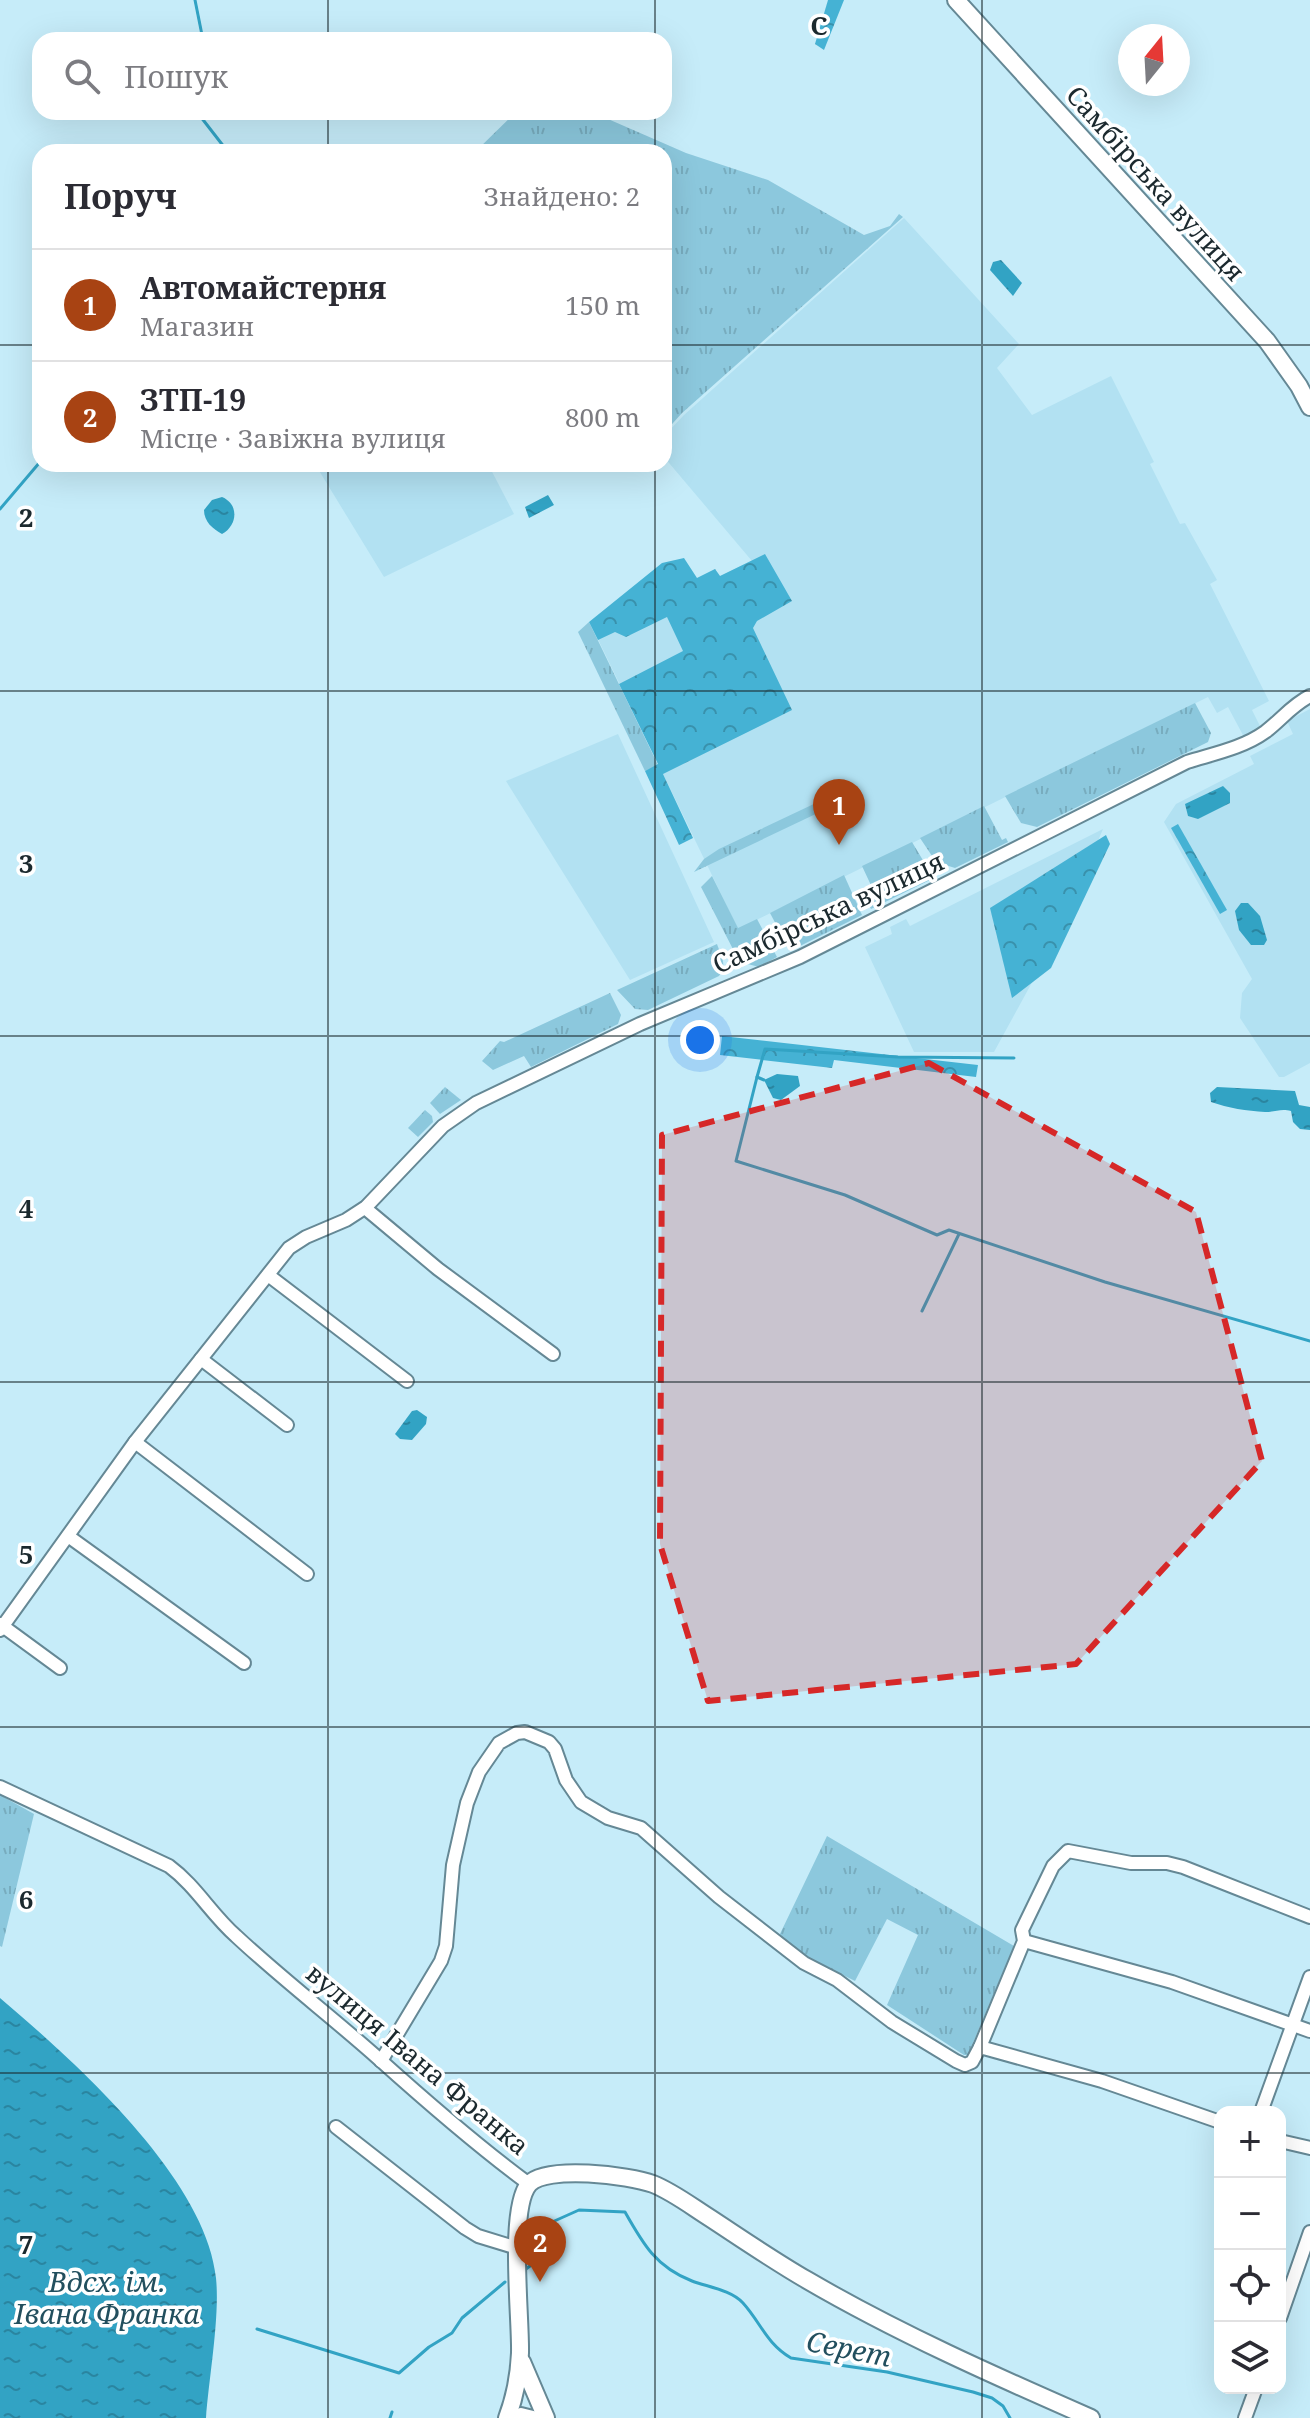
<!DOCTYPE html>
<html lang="uk">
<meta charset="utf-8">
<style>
body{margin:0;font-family:"Noto Serif",serif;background:#f7f7f7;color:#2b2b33}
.controls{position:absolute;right:24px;bottom:24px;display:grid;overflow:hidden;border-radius:16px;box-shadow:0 8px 32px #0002}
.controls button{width:72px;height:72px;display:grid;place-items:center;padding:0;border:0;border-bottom:2px solid #e1e1e2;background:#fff;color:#2b2b33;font:40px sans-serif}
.compass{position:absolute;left:1118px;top:24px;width:72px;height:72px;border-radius:50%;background:#fff;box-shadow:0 8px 32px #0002;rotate:18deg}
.you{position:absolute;left:700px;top:1040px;width:28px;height:28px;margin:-20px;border:6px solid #fff;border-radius:50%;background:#1a73e8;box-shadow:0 0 0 12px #1a73e833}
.badge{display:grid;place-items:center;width:52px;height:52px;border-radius:50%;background:#a84313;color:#fff;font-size:26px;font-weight:700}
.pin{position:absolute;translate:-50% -66px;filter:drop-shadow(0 2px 4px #0008)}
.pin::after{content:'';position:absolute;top:42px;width:28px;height:24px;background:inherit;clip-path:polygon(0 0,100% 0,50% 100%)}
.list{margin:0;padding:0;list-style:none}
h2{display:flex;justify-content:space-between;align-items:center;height:104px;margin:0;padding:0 32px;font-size:34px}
h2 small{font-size:26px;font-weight:400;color:#7c7c81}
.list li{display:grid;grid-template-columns:52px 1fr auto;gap:24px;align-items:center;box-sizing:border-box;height:112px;padding:0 32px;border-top:2px solid #e1e1e2}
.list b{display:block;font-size:30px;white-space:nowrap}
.list p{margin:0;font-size:26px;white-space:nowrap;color:#7c7c81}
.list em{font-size:26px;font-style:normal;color:#7c7c81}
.icon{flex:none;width:44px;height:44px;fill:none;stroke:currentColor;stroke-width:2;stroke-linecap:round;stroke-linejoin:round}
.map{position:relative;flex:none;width:1310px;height:2418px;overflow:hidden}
.search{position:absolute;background:#fff;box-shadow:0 8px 32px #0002;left:32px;top:32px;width:640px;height:88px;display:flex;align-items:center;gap:20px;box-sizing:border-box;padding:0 28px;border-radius:24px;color:#7c7c81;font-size:30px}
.panel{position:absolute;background:#fff;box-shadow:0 8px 32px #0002;left:32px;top:144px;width:640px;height:328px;border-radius:24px}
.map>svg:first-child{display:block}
</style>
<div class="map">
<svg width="1310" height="2418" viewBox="0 0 1310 2418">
<defs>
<pattern id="grass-tufts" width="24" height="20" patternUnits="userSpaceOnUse" patternTransform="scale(2)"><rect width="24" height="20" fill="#8cc8dd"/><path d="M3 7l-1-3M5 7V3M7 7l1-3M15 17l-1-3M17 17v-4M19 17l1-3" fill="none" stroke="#78acbe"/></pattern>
<pattern id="forest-crowns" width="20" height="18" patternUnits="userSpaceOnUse" patternTransform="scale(2)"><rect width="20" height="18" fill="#45b2d4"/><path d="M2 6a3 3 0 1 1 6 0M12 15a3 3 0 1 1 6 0" fill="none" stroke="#3991ac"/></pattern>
<pattern id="water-ripples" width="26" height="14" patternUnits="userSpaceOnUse" patternTransform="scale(2)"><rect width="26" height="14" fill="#32a3c4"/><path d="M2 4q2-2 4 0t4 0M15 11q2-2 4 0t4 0" fill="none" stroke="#2a85a0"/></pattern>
</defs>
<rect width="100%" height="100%" fill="#c6ecf9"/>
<g fill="#b2e1f2">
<path d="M904 218 1019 344 997 368 1032 415 1111 376 1154 462 1150 464 1180 524 1185 523 1217 580 1210 584 1269 701 1252 710 1261 728 1244 737 1228 707 1217 713 1208 697 738 929 593 629 715 569 720 576 752 561 664 457V436L684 415Z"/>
<path d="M315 464H488L514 514 384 577Z"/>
<path d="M1310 709V1063L1284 1077H1279L1240 1018 1242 993 1252 979 1164 822 1176 804 1254 764 1250 756 1293 734 1287 721Z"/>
<path d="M618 734 714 942 630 980 506 781Z"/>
<path d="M1103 829 1059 933 994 1052H914L865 947 892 934 890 927 906 919 910 926Z"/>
</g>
<g fill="url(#grass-tufts)">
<path d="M516 112H592L686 153 768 180 864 235 890 226 899 214 903 217 682 413 664 433V152H475Z"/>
<path d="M589 622 658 765 645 771 578 632Z"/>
<path d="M1195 703 1211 733 1208 742 1037 827 1021 823 1005 796Z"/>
<path d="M837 793 841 802 694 872 704 859 719 849Z"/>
<path d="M984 806 1002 840 1006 838 1008 842 955 868 936 862 920 838Z"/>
<path d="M912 842 930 872V880L871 909 867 901 876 896 862 866Z"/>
<path d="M844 875 862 915 790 951 770 913Z"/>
<path d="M712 876 738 928 757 919 777 957 759 967 744 963 736 955 701 887Z"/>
<path d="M717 944C721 956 728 965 719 976L648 1010 635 1009 617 990Z"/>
<path d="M610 993 621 1015 618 1024 531 1067 524 1056 493 1070 482 1061 500 1041 504 1042Z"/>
<path d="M445 1087 461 1100 440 1114 430 1103Z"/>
<path d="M425 1110 432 1116 433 1122 418 1137 408 1128Z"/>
<path d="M0 1795 34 1814 2 1947 0 1946Z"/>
<path d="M827 1836 1014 1946 968 2055H964L887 2005 918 1935 887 1919 855 1981 809 1958 779 1936Z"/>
</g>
<g fill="url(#forest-crowns)">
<path d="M828 0H844L824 50 815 44Z"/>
<path d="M765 554 792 601 757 621 753 628 792 710 663 774 693 838 679 845 645 771 658 764 619 684 683 651 667 617 626 637 615 632 598 640 589 622 662 563 684 558 697 578 715 569 720 576Z"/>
<path d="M1178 824 1227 910 1220 914 1171 828Z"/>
<path d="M1106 835 1110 844 1051 968 1012 998 990 908Z"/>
<path d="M722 1036 978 1065 976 1077 834 1060 832 1068 720 1055Z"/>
</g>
<g fill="url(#water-ripples)">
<path d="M1001 260 1022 283 1013 296 990 270 993 262Z"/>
<path d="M548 495 554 505 529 518 525 507Z"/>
<path d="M222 497C239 504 238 525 222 534 213 529 204 522 204 510L212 500Z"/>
<path d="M1223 786 1230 793V803L1198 819 1188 816 1185 804Z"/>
<path d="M1241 903H1248L1260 916 1267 940 1264 945H1251L1239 930 1235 911Z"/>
<path d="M777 1074 798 1076 800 1086 781 1100 773 1098 764 1080Z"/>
<path d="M1217 1087 1295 1091 1299 1105 1310 1107V1130L1300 1129 1293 1122 1291 1111C1281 1108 1275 1112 1265 1112 1247 1111 1228 1108 1211 1102L1210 1093Z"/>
<path d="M417 1410 427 1417 426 1424 412 1440 400 1439 395 1434 412 1411Z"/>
<path d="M0 1998C73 2060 206 2178 216 2278 220 2317 209 2377 206 2418H0Z"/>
</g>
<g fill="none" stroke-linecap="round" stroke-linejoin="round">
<g stroke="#32a3c4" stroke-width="3">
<path d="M195 0 203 40"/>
<path d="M197 112 228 152"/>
<path d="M0 509 40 462"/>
<path d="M757 1077 765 1049 898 1057 1014 1058"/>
<path d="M764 1080 757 1077 736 1161 845 1195 937 1235 949 1230 1105 1282 1310 1341"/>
<path d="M922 1311 959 1234"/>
<path d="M526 2269 534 2263 541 2227 579 2210 625 2212C643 2244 656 2267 692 2281 708 2287 731 2290 743 2303 761 2323 766 2343 791 2358L887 2372 973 2392 992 2398 1003 2406 1010 2418"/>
<path d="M257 2329 399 2373 429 2347 452 2333 462 2318 505 2282"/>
<path d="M390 2418 392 2412"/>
</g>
<g stroke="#658895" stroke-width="16">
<g id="minor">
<path d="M365 1208 438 1269 553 1354"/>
<path d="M268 1275 407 1381"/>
<path d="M201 1359 287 1425"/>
<path d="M135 1442 307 1574"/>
<path d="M68 1536 244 1663"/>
<path d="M0 1624 60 1668"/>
<path d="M0 1630 135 1442 289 1248 306 1237 346 1220 366 1207 443 1126 476 1103 640 1024 800 957 1187 762C1212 754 1243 748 1265 732 1281 720 1292 705 1310 696"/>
<path d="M0 1787 169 1866C196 1886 211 1914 236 1936 282 1979 332 2017 379 2059 428 2103 476 2145 529 2184"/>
<path d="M1024 1941 1172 1982 1310 2031"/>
<path d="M980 2047 1024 1941 1022 1930 1053 1866 1068 1851 1131 1863H1167L1183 1867 1310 1917"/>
<path d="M381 2061 441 1961 446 1946 453 1865 467 1803 479 1772 499 1743 517 1733 525 1732 549 1742 555 1749 566 1780 581 1802 608 1818 641 1828 719 1897 804 1963 837 1980 892 2022 956 2061 965 2065 972 2062 980 2047 1102 2081 1220 2122"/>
<path d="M1261 2112 1310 1977"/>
<path d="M336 2127 465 2228 478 2236 517 2248"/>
<path d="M1280 2141 1310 2148"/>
<path d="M1280 2318 1310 2232"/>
<path d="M515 2418 521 2414 537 2418"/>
<path d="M1245 2418 1256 2388"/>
</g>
</g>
<g stroke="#658895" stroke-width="20">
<g id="secondary">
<path d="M956 0 1267 341 1299 386 1310 407"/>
<path d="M522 2362 546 2418"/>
<path d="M507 2418C515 2397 519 2375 520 2353 521 2318 508 2208 529 2184 546 2165 629 2175 653 2184 673 2192 691 2206 710 2218 742 2239 774 2261 807 2280 898 2333 995 2376 1091 2418"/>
</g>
</g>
<use href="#minor" stroke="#fff" stroke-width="12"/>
<use href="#secondary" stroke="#fff" stroke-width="16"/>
</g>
<path fill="#d62828" fill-opacity="0.2" stroke="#d62828" stroke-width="6" stroke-dasharray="16 10" stroke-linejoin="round" d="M929 1063 1196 1212 1262 1461 1076 1664 708 1701 660 1544 662 1135Z"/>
<path fill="none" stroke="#1b292e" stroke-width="2" stroke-opacity="0.55" d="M328 0V40M655 0V40M982 0V2418M328 112V152M655 112V152M0 345H40M664 345H1310M328 464V2418M655 464V2418M0 691H1310M0 1036H1310M0 1382H1310M0 1727H1310M0 2073H1310"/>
<g text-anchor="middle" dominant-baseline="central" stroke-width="7" stroke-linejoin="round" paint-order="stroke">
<g font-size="26" fill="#1b292e" stroke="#fff">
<text transform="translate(1156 183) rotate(48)">Самбірська вулиця</text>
<text transform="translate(828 912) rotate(-25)">Самбірська вулиця</text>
<text transform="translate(418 2059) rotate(40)">вулиця Івана Франка</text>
</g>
<g font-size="28" font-style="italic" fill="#224f5e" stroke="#fff">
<text x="107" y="2281">Вдсх. ім.<tspan x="107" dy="32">Івана Франка</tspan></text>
<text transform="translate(849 2348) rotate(11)">Серет</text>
</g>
</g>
<g font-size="26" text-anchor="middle" font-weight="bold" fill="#1b292e" stroke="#fff" stroke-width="7" stroke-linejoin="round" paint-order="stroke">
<text x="819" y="35">C</text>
<text x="26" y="527">2</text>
<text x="26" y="873">3</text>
<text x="26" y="1218">4</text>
<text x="26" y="1564">5</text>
<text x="26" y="1909">6</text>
<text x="26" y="2254">7</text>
</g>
</svg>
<div class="controls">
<button>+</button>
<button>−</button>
<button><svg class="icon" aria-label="locate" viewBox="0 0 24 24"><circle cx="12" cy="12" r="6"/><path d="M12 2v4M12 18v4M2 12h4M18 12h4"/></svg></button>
<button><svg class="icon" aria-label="layers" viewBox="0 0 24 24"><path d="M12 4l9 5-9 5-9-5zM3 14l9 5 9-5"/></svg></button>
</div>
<svg class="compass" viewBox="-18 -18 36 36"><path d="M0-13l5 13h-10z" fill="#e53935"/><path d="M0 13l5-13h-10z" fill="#7c7c81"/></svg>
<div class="you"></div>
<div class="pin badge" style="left:839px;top:845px">1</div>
<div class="pin badge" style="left:540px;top:2282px">2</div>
<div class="search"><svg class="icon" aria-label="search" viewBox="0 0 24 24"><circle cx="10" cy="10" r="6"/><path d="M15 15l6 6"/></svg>Пошук</div>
<section class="panel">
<h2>Поруч<small>Знайдено: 2</small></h2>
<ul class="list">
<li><span class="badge">1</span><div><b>Автомайстерня</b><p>Магазин</p></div><em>150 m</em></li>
<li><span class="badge">2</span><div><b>ЗТП-19</b><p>Місце · Завіжна вулиця</p></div><em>800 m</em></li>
</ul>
</section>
</div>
